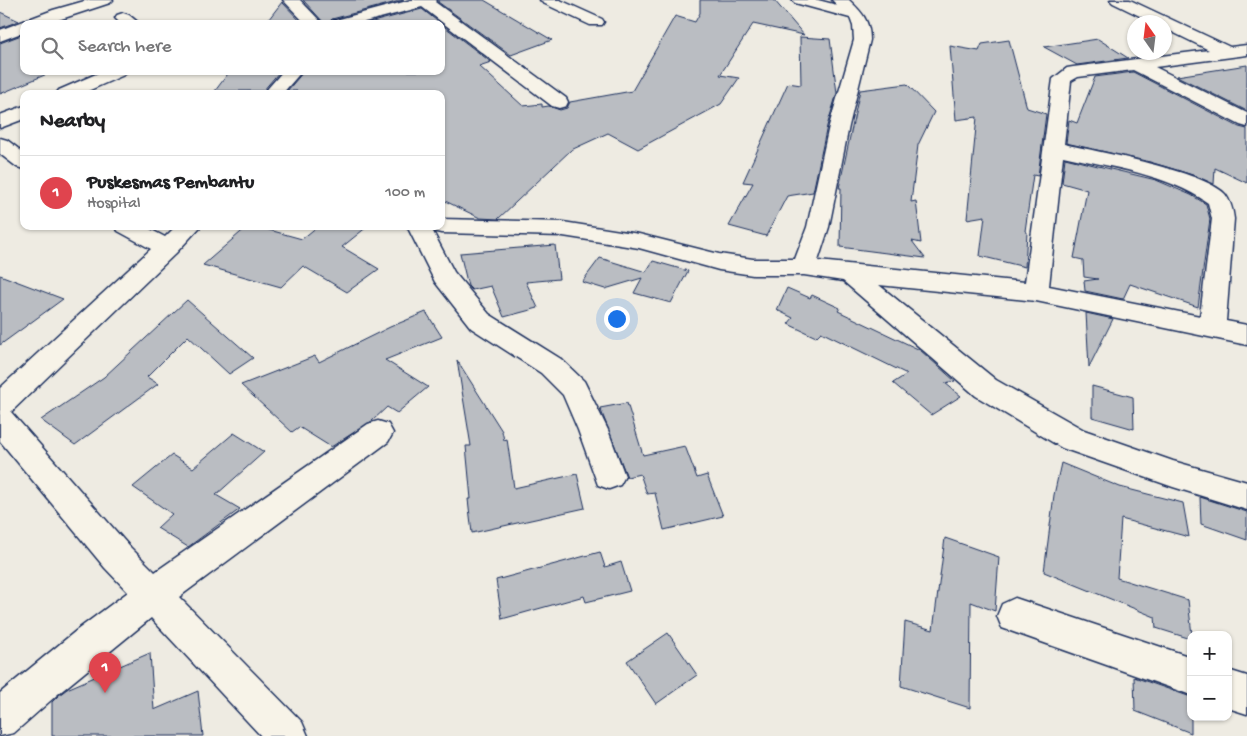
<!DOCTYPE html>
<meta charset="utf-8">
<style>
body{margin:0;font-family:"Gochi Hand",sans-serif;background:#f6f6f6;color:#202124}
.controls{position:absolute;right:15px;bottom:15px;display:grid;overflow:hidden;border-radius:10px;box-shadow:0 1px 4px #0004}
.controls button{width:45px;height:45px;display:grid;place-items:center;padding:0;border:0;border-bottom:1px solid #e0e0e0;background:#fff;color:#202124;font:25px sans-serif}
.compass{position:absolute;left:1127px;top:15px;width:45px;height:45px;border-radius:50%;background:#fff;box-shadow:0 1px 4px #0004;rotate:346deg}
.you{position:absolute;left:616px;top:318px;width:18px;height:18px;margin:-12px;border:4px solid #fff;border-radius:50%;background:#1a73e8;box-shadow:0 0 0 8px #1a73e833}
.badge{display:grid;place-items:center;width:32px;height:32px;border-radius:50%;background:#db2777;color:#fff;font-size:16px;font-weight:700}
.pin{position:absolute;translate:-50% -41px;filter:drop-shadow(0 1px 2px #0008)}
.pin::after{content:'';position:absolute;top:26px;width:18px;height:15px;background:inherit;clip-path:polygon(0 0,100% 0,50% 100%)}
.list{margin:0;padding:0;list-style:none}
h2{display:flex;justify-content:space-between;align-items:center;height:65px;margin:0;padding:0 20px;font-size:21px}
h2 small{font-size:16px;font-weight:400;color:#757577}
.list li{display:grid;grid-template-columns:32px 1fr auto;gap:15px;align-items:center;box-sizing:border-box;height:75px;padding:0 20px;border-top:1px solid #e0e0e0}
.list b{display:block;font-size:19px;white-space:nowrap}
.list p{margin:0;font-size:16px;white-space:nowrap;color:#757577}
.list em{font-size:16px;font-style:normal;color:#757577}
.icon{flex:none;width:28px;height:28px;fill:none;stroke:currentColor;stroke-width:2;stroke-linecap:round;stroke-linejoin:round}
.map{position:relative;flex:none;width:1247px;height:736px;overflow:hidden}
.search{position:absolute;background:#fff;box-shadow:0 1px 4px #0004;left:20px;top:20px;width:425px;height:55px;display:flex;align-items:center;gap:12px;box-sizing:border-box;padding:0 18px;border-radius:10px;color:#757577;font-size:19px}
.panel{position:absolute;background:#fff;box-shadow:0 1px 4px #0004;left:20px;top:90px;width:425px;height:140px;border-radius:10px}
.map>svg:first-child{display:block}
</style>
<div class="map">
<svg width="1247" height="736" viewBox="0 0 1247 736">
<rect width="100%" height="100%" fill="#eeebe2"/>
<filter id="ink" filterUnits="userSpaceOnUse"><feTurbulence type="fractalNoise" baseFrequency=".02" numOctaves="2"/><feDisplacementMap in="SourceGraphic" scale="10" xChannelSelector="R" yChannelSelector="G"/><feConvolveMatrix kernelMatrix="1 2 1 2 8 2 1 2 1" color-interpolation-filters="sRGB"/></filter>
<g filter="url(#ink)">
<g fill="#babdc2" stroke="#1b2f5e">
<path d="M303 0H404L332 19 328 24H325Z"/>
<path d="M439 0H484L552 40 511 55 438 2Z"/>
<path d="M700 0H774L804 35 753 24 720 75 739 78 721 104 638 149 608 133 571 150 498 219 480 218 441 199V94H294L297 91H287L304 71H441V24L491 62 479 66 523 106 542 104V107L549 106 560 110 567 108 570 102 632 91 675 16 695 22 700 13Z"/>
<path d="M282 2 303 24H265Z"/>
<path d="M422 9 441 24H365Z"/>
<path d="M0 12 19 21 0 28Z"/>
<path d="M24 34V71H54L0 94V43Z"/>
<path d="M800 37 830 39 837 93 827 126 813 192 787 196 766 236 729 226 753 183 743 182 788 83 801 85Z"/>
<path d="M1098 39 1128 58 1077 65 1044 47Z"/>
<path d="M1009 40 1027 108 1046 114 1038 176 1033 175 1025 231 1027 232 1025 267 980 256 985 216 967 219 977 117 956 120 950 46 979 51 982 44Z"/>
<path d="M1247 65V111L1177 76Z"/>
<path d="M230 71H280L263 91H215Z"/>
<path d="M1133 72 1239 127 1247 129V183L1215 168 1214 184 1196 176 1150 162 1066 143 1069 120 1077 123 1095 77Z"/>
<path d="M907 84 934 112 918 145 911 202 916 201 921 243 912 241 925 258 840 247 841 188H839L860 90Z"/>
<path d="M1065 158 1156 180 1191 195 1206 204 1210 219 1198 307 1130 284 1123 299 1085 291 1084 281 1098 279 1084 277 1083 260 1074 258 1087 190 1062 183Z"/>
<path d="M248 226H255L302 239 318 226H368L342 247 379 269 347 292 303 266 281 287 203 265Z"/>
<path d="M555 245 559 279 526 282 538 308 504 317 491 286 472 290 468 286 460 253Z"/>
<path d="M600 258 646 272 653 261 688 271 671 303 634 293 642 278 605 289 582 282Z"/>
<path d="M0 275 63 299 0 345Z"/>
<path d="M787 288 810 298 812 295 840 308 838 311 920 350 955 381 945 383 961 396 931 415 893 383 907 374 821 332 816 337 788 324 793 318 777 310Z"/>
<path d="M187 300 253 358 229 374 188 336 147 377 158 384 75 445 41 420 104 377Z"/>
<path d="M426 312 442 337 385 360 428 387 397 413 387 407 372 421 331 447 299 427 292 432 241 385 315 356 319 362 390 327Z"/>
<path d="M1086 313 1113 319 1089 367Z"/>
<path d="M457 360 502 431 504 440 507 439 514 488 577 474 585 508 472 533 468 499H471L466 446H471Z"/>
<path d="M1092 386 1133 397 1134 429 1092 417Z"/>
<path d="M627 403 643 455 685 446 697 478 707 475 723 516 664 530 655 493 647 494 640 474 627 477 600 408Z"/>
<path d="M234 433 264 452 216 495 240 509 188 547 157 528 172 514 133 487 172 455 193 468Z"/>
<path d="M1061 463 1120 487 1183 503 1189 537 1121 519 1117 578 1188 600 1192 635H1191V639L1156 628 1155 617 1044 572 1054 495Z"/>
<path d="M1200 497 1247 512V540L1201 524Z"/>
<path d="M945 538 999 557 995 611 971 602 970 708 901 686 905 622 933 630Z"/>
<path d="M600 552 605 567 621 562 630 591 586 602 584 596 502 619 496 580Z"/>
<path d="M668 633 697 675 656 704 627 661Z"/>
<path d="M150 653 154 710 198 691 203 736H52V702L59 695 67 689Z"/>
<path d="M1134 677 1191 697V733L1135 711Z"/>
</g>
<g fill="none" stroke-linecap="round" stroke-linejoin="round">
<g stroke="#1b2f5e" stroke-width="3">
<g id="minor">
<path d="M88 0H113L110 3 46 24H24V32L0 41V30L53 10Z"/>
<path d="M283 0H300L323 24H306Z"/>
<path d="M411 0H437L435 2 566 98 568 102 566 106 559 108 552 106 422 7 357 24H330L332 21Z"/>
<path d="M540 0H560L602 19 604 22 602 25H590L543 3Z"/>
<path d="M792 0H818L837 5 832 0H849C862 12 870 21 870 40L849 126 829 227 818 261 1025 282 1053 79 1067 68 1073 67 1209 50 1164 28V22H1152L1113 3 1110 0H1130L1230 47 1247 45V55L1155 67 1247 113V127L1240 125 1133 70 1078 77 1071 81 1064 144C1099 152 1203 171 1225 194 1231 202 1233 210 1234 219L1226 321 1247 325V345L1036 301 879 285 996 380 1084 430 1173 461 1247 482V510L1173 487 1062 448 976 396 843 281 804 275H753L719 270 639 248 563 236 441 233 433 231 430 226H441V219L563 222 639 234 719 254 753 259H795L807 227 829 126 854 40 853 26 850 18 795 3ZM1063 156C1111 167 1167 174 1208 203L1212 219 1200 316 1049 286Z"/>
<path d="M123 13 129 15 140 24H121L115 18 117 15Z"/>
<path d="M103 71H127L124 75 81 94H56L59 90Z"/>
<path d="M283 71H302L282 94H263Z"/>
<path d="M24 106V119L0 128V115Z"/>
<path d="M0 138 7 140 24 153V169L17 167 0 154Z"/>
<path d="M115 226H144L165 237 176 226H201L176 253 11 412 129 546 155 572 368 424 378 421 388 424 393 433 388 442 179 597 302 722 308 736H261L151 618 58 694 14 733 0 736V693L77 630 128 592 105 568 0 441V388L151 249 118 231Z"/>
<path d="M407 226H430L454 272 489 314 561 359 584 381 608 430 625 476 620 485 609 489 598 485 578 430 563 395 541 373 471 328 435 282Z"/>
<path d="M1015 598 1191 657V695L1002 628 997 616 1002 604Z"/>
<path d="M1228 670 1247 676V714L1228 708Z"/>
</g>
</g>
<use href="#minor" fill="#f7f3e8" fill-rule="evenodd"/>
</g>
</g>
</svg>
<div class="controls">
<button>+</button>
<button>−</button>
</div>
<svg class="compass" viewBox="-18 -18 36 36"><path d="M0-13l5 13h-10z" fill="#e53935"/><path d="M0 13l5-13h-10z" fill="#757577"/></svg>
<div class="you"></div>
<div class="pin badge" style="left:105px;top:693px;background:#e0444e">1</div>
<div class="search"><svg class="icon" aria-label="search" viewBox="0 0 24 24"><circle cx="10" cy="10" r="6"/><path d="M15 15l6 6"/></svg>Search here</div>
<section class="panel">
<h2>Nearby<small></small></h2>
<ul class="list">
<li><span class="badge" style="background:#e0444e">1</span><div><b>Puskesmas Pembantu</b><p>Hospital</p></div><em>100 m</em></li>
</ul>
</section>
</div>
